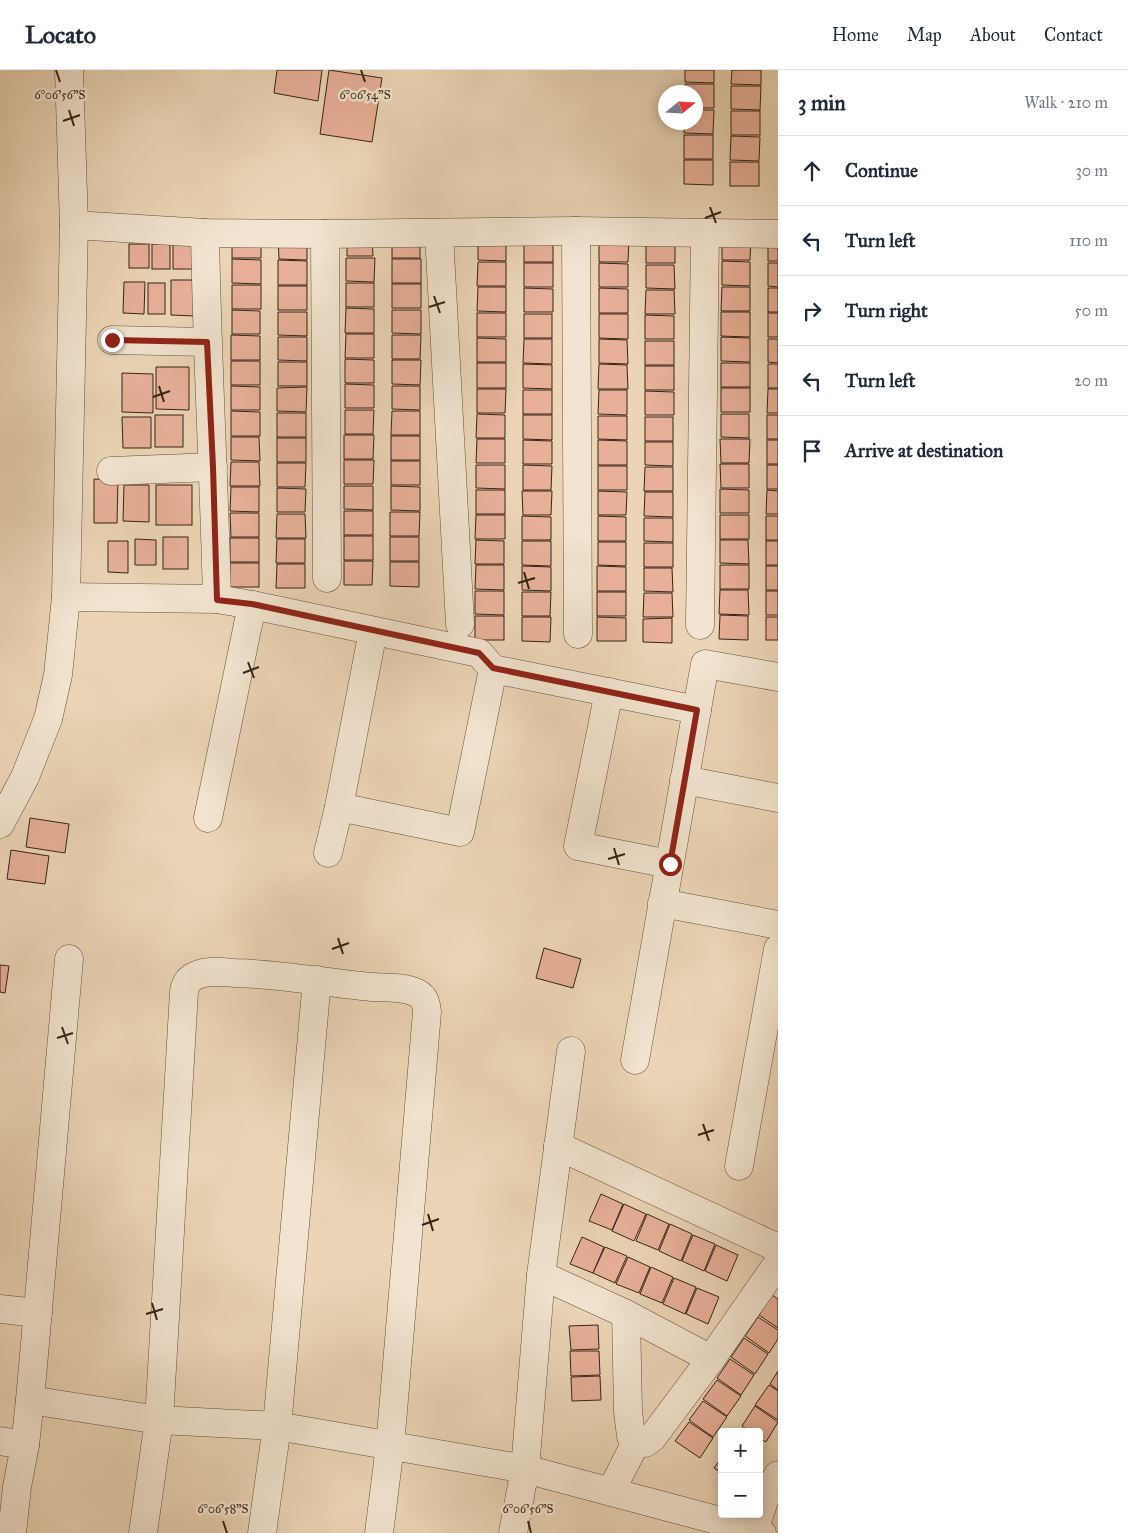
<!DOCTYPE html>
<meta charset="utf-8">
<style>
body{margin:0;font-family:"IM FELL Great Primer",serif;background:#f6f6f7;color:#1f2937}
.controls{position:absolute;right:15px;bottom:15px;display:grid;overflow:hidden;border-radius:5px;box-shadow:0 2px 12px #0003}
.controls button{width:45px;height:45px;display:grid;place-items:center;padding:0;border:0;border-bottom:1px solid #e0e1e3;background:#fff;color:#1f2937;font:25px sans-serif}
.compass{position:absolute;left:658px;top:15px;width:45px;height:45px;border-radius:50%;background:#fff;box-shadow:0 2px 12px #0003;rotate:72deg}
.stop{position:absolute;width:15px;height:15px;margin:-11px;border:4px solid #8f2418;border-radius:50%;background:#fff}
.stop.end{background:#8f2418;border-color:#fff;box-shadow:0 1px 5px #0008}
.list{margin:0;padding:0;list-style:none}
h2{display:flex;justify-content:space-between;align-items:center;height:65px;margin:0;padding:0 20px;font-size:21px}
h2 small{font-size:16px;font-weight:400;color:#747a83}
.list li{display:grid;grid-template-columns:32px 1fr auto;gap:15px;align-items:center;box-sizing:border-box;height:70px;padding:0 20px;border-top:1px solid #e0e1e3}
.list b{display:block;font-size:19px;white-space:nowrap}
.list em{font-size:16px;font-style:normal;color:#747a83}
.icon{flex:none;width:28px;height:28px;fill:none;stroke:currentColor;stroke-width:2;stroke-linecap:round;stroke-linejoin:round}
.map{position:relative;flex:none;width:778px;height:1463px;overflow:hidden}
header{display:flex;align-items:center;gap:30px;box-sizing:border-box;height:70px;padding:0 25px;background:#fff;border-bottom:1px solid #e0e1e3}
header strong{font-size:24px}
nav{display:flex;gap:28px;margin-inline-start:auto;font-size:18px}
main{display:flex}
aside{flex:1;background:#fff}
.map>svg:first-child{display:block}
</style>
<header>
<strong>Locato</strong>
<nav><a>Home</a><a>Map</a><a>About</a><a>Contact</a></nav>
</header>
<main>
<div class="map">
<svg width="778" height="1463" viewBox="0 0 778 1463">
<rect width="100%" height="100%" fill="#ebd5b6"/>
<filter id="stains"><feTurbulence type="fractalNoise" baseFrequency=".004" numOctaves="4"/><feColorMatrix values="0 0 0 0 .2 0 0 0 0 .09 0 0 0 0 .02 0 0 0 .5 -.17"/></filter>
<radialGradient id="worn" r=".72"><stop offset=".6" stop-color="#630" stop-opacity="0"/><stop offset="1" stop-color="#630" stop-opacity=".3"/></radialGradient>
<g fill="#e8b099" stroke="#352513">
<path d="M277 0H322L318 31 274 23Z"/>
<path d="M329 0 382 8 372 72 320 64Z"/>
<path d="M685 0H714V13L685 12Z"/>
<path d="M732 0H761V15L731 14Z"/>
<path d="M685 14H714V38H696V22H685Z"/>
<path d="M731 16H761L760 40 731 39Z"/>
<path d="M696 40H714L713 64 684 63 685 52H696Z"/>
<rect x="731" y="41" width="29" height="24"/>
<rect x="684" y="65" width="29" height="24"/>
<path d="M731 66 760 67 759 91 730 90Z"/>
<path d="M684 90H713V115L684 114Z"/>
<rect x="730" y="92" width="29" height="24"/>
<rect x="232" y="164" width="29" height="24"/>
<path d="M392 164 420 165V188H392Z"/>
<path d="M278 165 307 166V190L279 189Z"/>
<path d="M347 165H372L373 186H347Z"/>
<path d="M722 166H751L750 190H722Z"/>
<path d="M478 167H506V191L478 190Z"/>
<rect x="768" y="167" width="10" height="24"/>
<rect x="524" y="168" width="29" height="24"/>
<path d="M599 168H629L628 192H599Z"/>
<rect x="646" y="169" width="29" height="24"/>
<rect x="173" y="173" width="25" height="26"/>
<rect x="129" y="174" width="20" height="24"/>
<rect x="152" y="174" width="18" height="25"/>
<path d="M346 188H375L374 212 346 211Z"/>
<path d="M232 189 261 190V214L232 213Z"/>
<rect x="392" y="189" width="29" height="24"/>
<path d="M278 190 307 191V215H278Z"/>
<path d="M722 191 750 192V216L722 215Z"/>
<path d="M478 192H506V216H477Z"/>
<rect x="524" y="193" width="29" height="24"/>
<path d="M599 193 628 194V217H599Z"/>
<path d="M768 193H778V217L768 216Z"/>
<path d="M646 195H674L675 219 646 218Z"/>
<path d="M171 210H195V246L171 245Z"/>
<path d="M124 212H145L144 244 123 243Z"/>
<rect x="148" y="213" width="17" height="31"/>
<rect x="346" y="213" width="28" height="24"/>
<rect x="392" y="214" width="29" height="24"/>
<rect x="232" y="215" width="29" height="24"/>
<rect x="278" y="216" width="29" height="24"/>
<path d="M478 217H506V242L477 241Z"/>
<path d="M722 217H750V241H721Z"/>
<path d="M524 218 553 219V242H524Z"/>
<path d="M599 218 628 219V243H599Z"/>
<rect x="768" y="218" width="10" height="24"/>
<path d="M646 220H674L675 244H645Z"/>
<path d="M346 238 374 239V263H345Z"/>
<path d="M232 240 260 241V264H232Z"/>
<path d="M392 240H421V264L392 263Z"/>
<path d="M278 242H307V266L278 265Z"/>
<path d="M721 242H750V267L721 266Z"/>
<rect x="477" y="243" width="29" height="24"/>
<rect x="768" y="243" width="10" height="24"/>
<rect x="524" y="244" width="28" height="24"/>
<path d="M599 244H628V269L599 268Z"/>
<path d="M645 245 674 246V269H645Z"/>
<path d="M346 264H374V288H345Z"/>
<path d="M231 265 260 266V290H231Z"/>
<path d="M392 265H421L420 289H392Z"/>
<path d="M278 267H307V291L278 290Z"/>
<path d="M721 267 750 268V292L721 291Z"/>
<path d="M477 268 506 269V292H477Z"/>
<path d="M524 269H552V294L523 293Z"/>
<path d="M599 269 627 270 628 294 599 293Z"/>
<path d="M768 269H778V293L768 292Z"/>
<rect x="645" y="271" width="29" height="24"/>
<path d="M345 289 374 290V313H345Z"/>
<path d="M392 290H421L420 315 392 314Z"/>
<rect x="231" y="291" width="29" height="24"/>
<rect x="278" y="292" width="29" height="24"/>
<rect x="477" y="293" width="29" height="25"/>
<rect x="721" y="293" width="29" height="24"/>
<path d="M523 294 552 295V319L523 318Z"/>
<path d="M599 294 627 295 628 319H598Z"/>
<rect x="768" y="294" width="10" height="24"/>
<rect x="645" y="296" width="29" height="24"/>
<path d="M156 297H189V340L156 339Z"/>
<path d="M122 303 153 304V343L122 342Z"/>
<path d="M345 314 374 315V338H345Z"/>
<path d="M231 316 260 317V340H231Z"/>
<path d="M392 316H420V340L392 339Z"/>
<path d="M307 317 306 342 277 341V318Z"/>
<rect x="721" y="318" width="29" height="24"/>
<path d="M477 319H506L505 343H477Z"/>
<path d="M768 319H778V343H767Z"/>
<rect x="523" y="320" width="29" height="24"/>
<path d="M599 320H627V345L598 344Z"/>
<path d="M645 321 674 322V345H645Z"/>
<path d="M345 340H374L373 364H345Z"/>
<path d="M231 341 260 342V366H231Z"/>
<path d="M392 341H420V365H391Z"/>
<rect x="277" y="343" width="29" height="24"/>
<path d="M477 344 505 345V368H476Z"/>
<path d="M721 344H749V368L721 367Z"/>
<rect x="155" y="345" width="28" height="32"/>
<path d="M523 345H552V370L523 369Z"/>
<rect x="767" y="345" width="11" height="24"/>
<path d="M598 346H627V370L598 369Z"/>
<path d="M122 347H151V378H123Z"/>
<rect x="645" y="347" width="28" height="24"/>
<path d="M344 365H374L373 389H344Z"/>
<rect x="391" y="366" width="29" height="24"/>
<path d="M231 367H259L260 391 231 390Z"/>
<rect x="277" y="368" width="29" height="24"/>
<path d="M477 369H505V393H476Z"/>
<path d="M720 369H750L749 393H721Z"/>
<path d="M523 370 552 371V394H523Z"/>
<path d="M598 370 627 371V395H598Z"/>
<rect x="767" y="370" width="11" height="24"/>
<path d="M645 372H673V396L645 395Z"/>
<path d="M344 390H374L373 414H344Z"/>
<rect x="391" y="391" width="29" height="24"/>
<path d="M231 392H259L260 416H230Z"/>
<path d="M277 393H306L305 417H277Z"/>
<path d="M720 394H749V418H721Z"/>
<path d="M476 395H505V419L476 418Z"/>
<path d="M523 395 552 396 551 420H523Z"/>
<rect x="767" y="395" width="11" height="24"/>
<rect x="598" y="396" width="29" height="24"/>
<path d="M645 397H673V421H644Z"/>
<path d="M94 409 118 410 117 453H94Z"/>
<path d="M124 415H149V452L123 451Z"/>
<rect x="156" y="415" width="36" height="40"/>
<path d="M344 416H373V440L344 439Z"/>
<path d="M391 416 420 417V441L391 440Z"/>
<path d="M231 417H259V442L230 441Z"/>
<path d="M277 418 306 419 305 442H277Z"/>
<path d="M720 419 749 420V443H720Z"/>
<rect x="476" y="420" width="29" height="24"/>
<path d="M767 420 778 421V444H766Z"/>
<path d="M522 421H552L551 445H523Z"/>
<path d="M598 421 627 422 626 445H598Z"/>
<path d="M645 422H673V447L644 446Z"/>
<rect x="344" y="441" width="29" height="24"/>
<path d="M390 442H420L419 466H390Z"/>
<path d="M230 443H259V467H231Z"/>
<path d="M277 444H305L306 468H276Z"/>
<path d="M476 445H505V469H475Z"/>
<rect x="720" y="445" width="29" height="24"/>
<path d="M522 446 551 447V470H522Z"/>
<path d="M598 446 626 447V471H598Z"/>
<rect x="766" y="446" width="12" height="24"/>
<path d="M644 448H673V472L644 471Z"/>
<rect x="344" y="466" width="29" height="24"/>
<rect x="163" y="467" width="25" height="32"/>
<rect x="390" y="467" width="29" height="24"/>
<rect x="230" y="468" width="29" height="24"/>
<path d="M135 469 156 470V495H135Z"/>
<path d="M277 469H305V493H276Z"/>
<path d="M476 470 504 471V494H475Z"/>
<path d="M720 470H748L749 494 720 493Z"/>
<path d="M108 471H128V503L108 502Z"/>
<path d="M522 471H551V496L522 495Z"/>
<rect x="766" y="471" width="12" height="24"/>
<path d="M598 472H626V496L598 495Z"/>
<rect x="644" y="473" width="29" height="24"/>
<path d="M344 491H373L372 515H344Z"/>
<path d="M390 492H419V517L390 516Z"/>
<rect x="230" y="493" width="29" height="24"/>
<path d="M277 494H305V518H276Z"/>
<path d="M476 495H504V520L475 519Z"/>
<rect x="720" y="495" width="29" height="24"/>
<path d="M522 496 551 497V521L522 520Z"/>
<path d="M597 496 626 497V521H597Z"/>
<rect x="766" y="496" width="12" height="24"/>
<path d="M644 498H672L673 522 644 521Z"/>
<path d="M720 520H748L749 545 719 544Z"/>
<path d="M475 521H504V545L475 544Z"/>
<rect x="766" y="521" width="12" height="24"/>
<path d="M522 522H551L550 546H522Z"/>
<rect x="597" y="522" width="29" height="24"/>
<path d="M644 523H672L673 547H643Z"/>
<path d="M720 545 748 546V570L719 569Z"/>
<rect x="475" y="546" width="29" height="24"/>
<path d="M522 547H551L550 572 522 571Z"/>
<path d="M597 547 626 548V571H597Z"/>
<rect x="766" y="547" width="12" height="23"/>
<path d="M672 548V573L643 572V549Z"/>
<path d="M30 748 69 754 65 783 26 777Z"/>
<path d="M11 780 49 786 45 814 7 809Z"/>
<path d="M544 878 581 889 573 918 536 908Z"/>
<path d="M0 895 9 896 5 923 0 922Z"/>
<path d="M601 1124 623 1134 612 1160 589 1151Z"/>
<path d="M624 1134 646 1144 634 1171 612 1161Z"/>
<path d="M647 1144 669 1154 658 1180 636 1171Z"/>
<path d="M670 1154 692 1164 681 1191 659 1181Z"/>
<path d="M693 1165 715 1174 704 1201 682 1191Z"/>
<path d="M582 1167 604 1177 593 1203 570 1194Z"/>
<path d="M716 1175 738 1185 727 1211 705 1201Z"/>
<path d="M605 1177 627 1186 615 1213 593 1203Z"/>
<path d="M628 1187 650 1197 639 1223 616 1214Z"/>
<path d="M651 1197 673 1207 662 1233 640 1224Z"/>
<path d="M674 1208 696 1217 685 1244 663 1234Z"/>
<path d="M697 1218 719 1227 708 1254 686 1244Z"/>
<path d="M772 1225 778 1229V1258L759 1245Z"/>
<path d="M758 1247 778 1260V1269L769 1283 745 1266Z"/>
<path d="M598 1255 599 1279 571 1280 569 1256Z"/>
<path d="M744 1268 768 1284 755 1304 731 1287Z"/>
<path d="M570 1281H599L600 1305 571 1306Z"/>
<path d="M730 1289 754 1305 741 1325 717 1308Z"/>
<path d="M778 1301V1320L770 1314Z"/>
<path d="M600 1306 601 1330 572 1331 571 1307Z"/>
<path d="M717 1310 741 1326 727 1346 703 1329Z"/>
<path d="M769 1315 778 1321V1350L755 1335Z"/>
<path d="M703 1331 727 1347 713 1367 689 1350Z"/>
<path d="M755 1336 778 1352 766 1372 759 1368V1362H750L742 1356Z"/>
<path d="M689 1352 713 1368 700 1388 675 1371Z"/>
<path d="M722 1387V1403L714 1398Z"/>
</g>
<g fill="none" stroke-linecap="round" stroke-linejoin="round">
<g stroke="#62513c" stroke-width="29">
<g id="street">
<path d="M74 155 205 163 325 164 576 161 778 164"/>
<path d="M576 161 578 564"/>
<path d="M439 163 460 554"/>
<path d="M325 164 327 508"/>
<path d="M112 270 207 272"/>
<path d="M111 401 213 397"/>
<path d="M66 527 217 529C214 407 207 285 205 163"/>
<path d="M217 529 252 535 479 583 493 599 697 640"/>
<path d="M700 555 705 163"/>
<path d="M373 561 339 737 460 762 493 599"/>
<path d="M609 622 578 776 669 794"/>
<path d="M684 710 778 728"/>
<path d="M208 748 252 535"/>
<path d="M0 754 25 707 48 649 58 605 66 527 74 155 69 0"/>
<path d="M328 783 339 737"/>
<path d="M662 833 778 855"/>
<path d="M635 990 705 594 778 607"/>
<path d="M558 1076 778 1178"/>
<path d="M739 1096 778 879"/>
<path d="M541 1205 626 1244 711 1289"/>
<path d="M0 1239 38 1243"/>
<path d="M626 1244 628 1341 631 1366 636 1372 645 1373 652 1368 711 1289 778 1193"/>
<path d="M30 1330 69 889"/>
<path d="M0 1371 25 1375 30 1330 159 1350 277 1356 525 1399 754 1460"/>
<path d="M611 1421 636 1372"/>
<path d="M12 1463 17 1417 25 1375"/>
<path d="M143 1463 159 1350 184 922C185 914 189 908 197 905 208 900 222 902 235 903 281 904 326 913 372 917 387 918 403 916 417 923 425 927 426 934 427 942L390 1376 379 1463"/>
<path d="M262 1463 277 1356 317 910"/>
<path d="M513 1463 525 1399 541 1205 571 981"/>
<path d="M762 1463 754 1460 766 1425 778 1405"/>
</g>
</g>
<use href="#street" stroke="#f2e4d0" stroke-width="28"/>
</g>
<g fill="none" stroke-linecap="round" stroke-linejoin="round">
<path stroke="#8f2418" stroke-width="6" d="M112 270 207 272 213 397 217 530 252 534 479 583 493 598 697 640 670 794"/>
</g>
<path fill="none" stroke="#352513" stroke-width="2" d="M56 0 60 12M361 0 365 12M69 40 74 56M63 51 80 45M710 137 716 153M705 148 721 142M434 226 440 243M429 237 445 232M159 316 164 332M153 327 170 321M524 502 529 519M518 513 535 508M248 592 254 608M243 603 259 597M614 778 619 795M608 789 625 784M338 868 343 884M332 879 349 873M62 957 68 974M57 968 73 963M703 1054 709 1071M698 1065 714 1060M428 1144 433 1161M422 1155 439 1149M152 1233 157 1250M146 1244 163 1239M223 1451 227 1463M528 1451 531 1463"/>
<g font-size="12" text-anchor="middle" fill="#352513" stroke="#f2e4d0" stroke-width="5" stroke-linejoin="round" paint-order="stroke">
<text x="60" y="29">6°06'56"S</text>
<text x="365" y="29">6°06'54"S</text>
<text x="223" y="1443">6°06'58"S</text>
<text x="528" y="1443">6°06'56"S</text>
</g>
<rect width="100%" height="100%" filter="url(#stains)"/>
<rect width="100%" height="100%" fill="url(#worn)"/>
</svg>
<div class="controls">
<button>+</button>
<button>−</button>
</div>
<svg class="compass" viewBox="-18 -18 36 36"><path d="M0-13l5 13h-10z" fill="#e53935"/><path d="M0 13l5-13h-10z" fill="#747a83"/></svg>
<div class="stop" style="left:670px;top:794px"></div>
<div class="stop end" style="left:112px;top:270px"></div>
</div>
<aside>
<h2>3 min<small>Walk · 210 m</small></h2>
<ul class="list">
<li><svg class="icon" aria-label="ahead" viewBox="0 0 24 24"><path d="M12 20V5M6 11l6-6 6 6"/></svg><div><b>Continue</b></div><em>30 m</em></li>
<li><svg class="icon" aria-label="left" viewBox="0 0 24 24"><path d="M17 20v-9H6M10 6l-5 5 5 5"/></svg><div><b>Turn left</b></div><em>110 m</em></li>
<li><svg class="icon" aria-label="right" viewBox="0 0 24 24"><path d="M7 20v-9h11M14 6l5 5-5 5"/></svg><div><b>Turn right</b></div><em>50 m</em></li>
<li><svg class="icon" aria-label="left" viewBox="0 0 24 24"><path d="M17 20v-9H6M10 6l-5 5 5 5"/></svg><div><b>Turn left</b></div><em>20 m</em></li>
<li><svg class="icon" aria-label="arrive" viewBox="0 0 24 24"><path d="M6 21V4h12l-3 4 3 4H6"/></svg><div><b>Arrive at destination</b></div></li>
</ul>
</aside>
</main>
